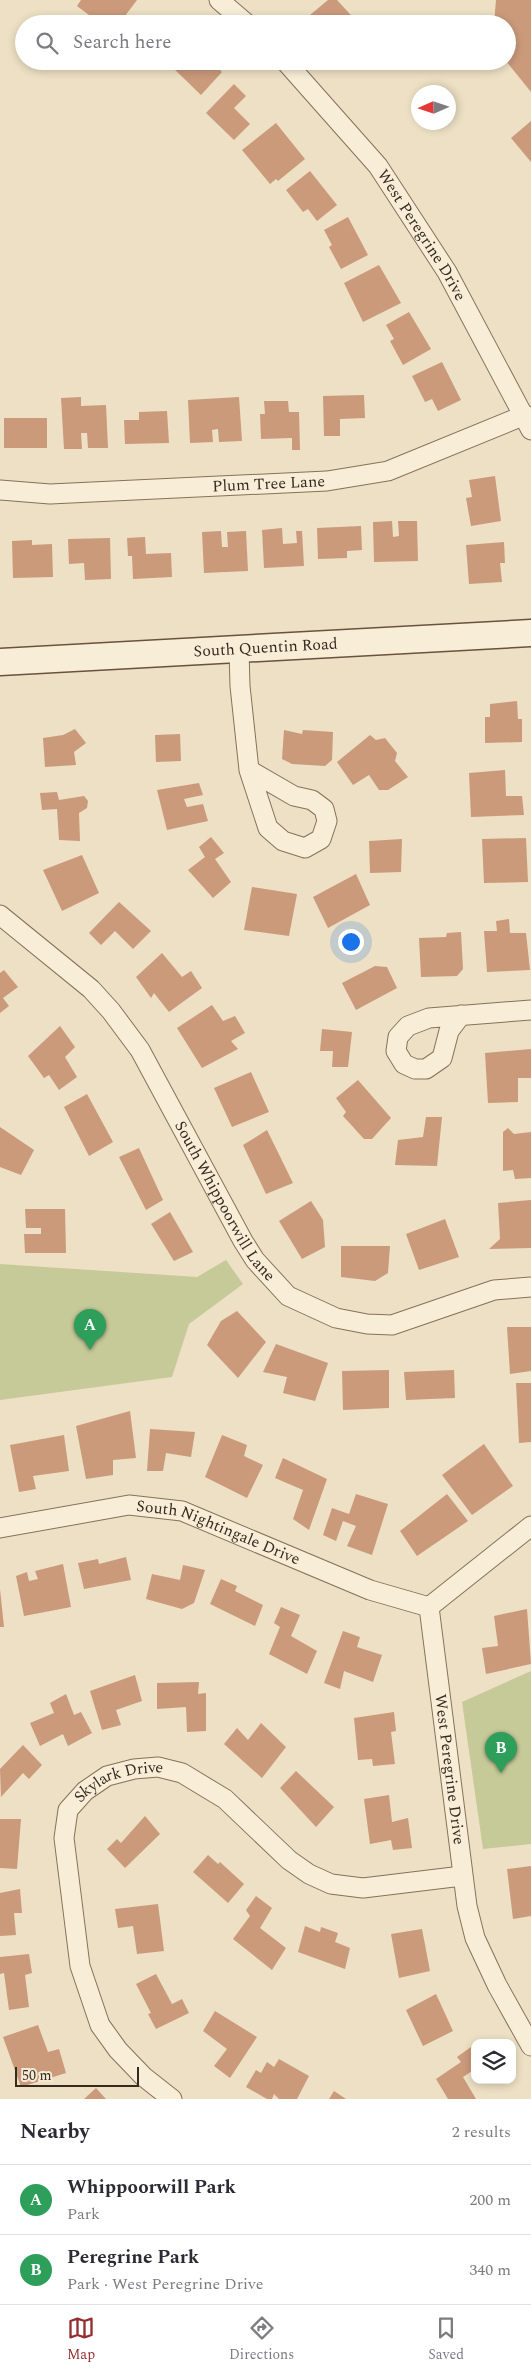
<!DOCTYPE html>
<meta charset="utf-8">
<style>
body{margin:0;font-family:Spectral,serif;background:#f2f2f3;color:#2b2b33}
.controls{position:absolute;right:15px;bottom:15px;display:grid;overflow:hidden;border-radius:10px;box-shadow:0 2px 8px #0003}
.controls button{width:45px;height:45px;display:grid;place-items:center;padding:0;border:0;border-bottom:1px solid #e1e1e2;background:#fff;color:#2b2b33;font:25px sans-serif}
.compass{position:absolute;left:411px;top:85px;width:45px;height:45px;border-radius:50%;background:#fff;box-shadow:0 2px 8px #0003;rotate:267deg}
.scale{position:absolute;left:15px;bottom:12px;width:124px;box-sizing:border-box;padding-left:5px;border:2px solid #372a1f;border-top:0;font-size:14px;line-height:18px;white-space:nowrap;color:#372a1f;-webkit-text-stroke:4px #f4ead3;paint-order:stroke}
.you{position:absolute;left:350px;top:941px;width:18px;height:18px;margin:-12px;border:4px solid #fff;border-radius:50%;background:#1a73e8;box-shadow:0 0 0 8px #1a73e833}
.badge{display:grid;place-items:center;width:32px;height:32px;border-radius:50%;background:#942d30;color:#fff;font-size:16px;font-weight:700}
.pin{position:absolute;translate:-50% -41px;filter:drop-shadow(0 1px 2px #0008)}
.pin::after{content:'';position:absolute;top:26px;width:18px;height:15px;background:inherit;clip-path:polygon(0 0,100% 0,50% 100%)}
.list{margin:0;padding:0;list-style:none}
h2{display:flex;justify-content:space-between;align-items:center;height:65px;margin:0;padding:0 20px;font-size:21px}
h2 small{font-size:16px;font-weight:400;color:#7c7c81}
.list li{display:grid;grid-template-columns:32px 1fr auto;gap:15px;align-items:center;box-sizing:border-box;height:70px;padding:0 20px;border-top:1px solid #e1e1e2}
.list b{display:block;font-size:19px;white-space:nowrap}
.list p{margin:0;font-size:16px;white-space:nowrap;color:#7c7c81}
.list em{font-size:16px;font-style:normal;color:#7c7c81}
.icon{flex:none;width:28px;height:28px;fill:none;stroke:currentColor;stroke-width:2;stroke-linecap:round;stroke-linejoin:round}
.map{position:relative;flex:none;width:531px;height:2099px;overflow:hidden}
.search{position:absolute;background:#fff;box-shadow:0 2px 8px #0003;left:15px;right:15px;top:15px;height:55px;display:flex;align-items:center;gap:12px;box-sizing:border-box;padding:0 18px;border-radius:28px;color:#7c7c81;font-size:19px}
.sheet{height:205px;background:#fff}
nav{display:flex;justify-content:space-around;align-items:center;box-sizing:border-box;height:70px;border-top:1px solid #e1e1e2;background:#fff;font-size:14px;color:#7c7c81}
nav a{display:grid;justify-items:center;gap:2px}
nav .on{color:#942d30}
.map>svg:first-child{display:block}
</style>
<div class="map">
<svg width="531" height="2099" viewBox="0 0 531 2099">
<rect width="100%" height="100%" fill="#ede0c4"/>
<g fill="#c6ca98">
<path d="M226 1260 243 1284 189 1324 172 1377 0 1400V1264L197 1277Z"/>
<path d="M531 1671V1844L483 1849 462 1702Z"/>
</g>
<g fill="#ca9a7b">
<path d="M81 0H137L119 24H101L77 6Z"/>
<path d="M328 0H337L359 24H316L310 15Z"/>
<path d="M496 0H531V92L506 61 507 24H494Z"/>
<path d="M173 61H211L222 72 201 95 170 65Z"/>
<path d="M234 84 246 96 234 108 250 124 234 140 206 113Z"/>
<path d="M531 121V162L511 138Z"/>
<path d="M276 123 305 159 278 181 276 179 270 184 242 150Z"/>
<path d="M310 171 337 205 317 221 308 209 303 212 286 190Z"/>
<path d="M348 217 368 255 341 269 329 247 332 245 324 230Z"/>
<path d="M379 265 401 303 363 322 344 283Z"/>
<path d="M409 312 431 349 403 365 390 341 394 339 386 325Z"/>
<path d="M442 362 461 400 438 411 432 399 425 402 412 376Z"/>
<path d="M364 395 365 418 340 419V436H324L323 396Z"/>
<path d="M81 397V406L106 405 108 448H88L87 433H81L82 449H64L61 398Z"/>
<path d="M239 397 242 441 219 442 218 429 212 430 213 442 190 443 188 400Z"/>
<path d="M264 401H288L289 412H299L300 450H292V438L261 439 260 414H265Z"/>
<path d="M167 411 169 443 125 444 124 420H139V412Z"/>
<rect x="4" y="418" width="43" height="30"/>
<path d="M495 476 501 521 471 526 466 498 472 497 469 480Z"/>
<path d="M392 521 393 537 399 536 398 521H417L418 561 374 562 373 522Z"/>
<path d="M361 526 362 550 347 551V558L318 559 317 528Z"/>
<path d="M282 528 283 544 297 543 296 531H302L304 566 264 568 262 530Z"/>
<path d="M221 531 222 547H228L227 532 246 531 248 571 204 573 202 532Z"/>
<path d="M145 537 146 554 171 553 172 577 133 579 132 556H128L127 538Z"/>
<path d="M110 538 111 579 85 580 84 563 69 564 68 539Z"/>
<path d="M32 540V545L52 544 53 577 13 578 12 541Z"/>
<path d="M504 542 505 563H500L502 582 469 584 466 545Z"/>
<path d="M517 701 518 719H522V742L485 743V717H490V704Z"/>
<path d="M75 729 86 743 74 752 76 765 45 767 43 738 63 735Z"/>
<path d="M284 730 302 734 303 730 333 732 332 760 325 766 292 764 282 759Z"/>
<path d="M180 734 181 761 156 762 155 735Z"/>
<path d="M370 735 376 740 385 738 397 753 395 761 408 777 388 790H379L369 775 353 785 337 762Z"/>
<path d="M505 770 506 796H522L524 815 471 817 469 773Z"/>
<path d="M199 783 203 795 184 799 187 807 203 804 208 821 167 830 157 790Z"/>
<path d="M57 792 59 800 84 796 88 801 87 808 79 813 80 841 59 840 57 809 42 810 40 793Z"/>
<path d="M211 837 224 853 215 859 231 882 213 898 188 870 205 857 199 847Z"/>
<path d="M526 838 528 882 484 883 482 839Z"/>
<path d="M402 839 401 872 370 873 369 841Z"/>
<path d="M82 855 99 893 62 911 43 870Z"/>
<path d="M356 874 370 905 328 928 313 897Z"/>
<path d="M252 887 297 894 289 936 244 930Z"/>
<path d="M119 902 151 931 133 949 115 931 101 945 89 933Z"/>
<path d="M509 919 510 933H526L530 970 487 972 484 931H497L496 921Z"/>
<path d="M461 932 463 969 457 976 421 977 419 938 446 937 447 933Z"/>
<path d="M162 953 182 977 191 971 202 988 169 1012 154 993 151 998 136 977Z"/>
<path d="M375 966 387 967 397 988 356 1010 342 983Z"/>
<path d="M4 970 18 987 3 998 9 1006 0 1013V973Z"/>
<path d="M212 1005 223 1021 235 1016 245 1033 231 1041 238 1049 202 1068 177 1028Z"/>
<path d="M60 1026 75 1047 65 1057 77 1077 59 1090 49 1075 44 1078 28 1056Z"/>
<path d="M322 1029 352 1032 348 1067H332L333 1051H320Z"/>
<path d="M531 1049V1078H518V1102L488 1103 485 1053Z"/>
<path d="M251 1072 269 1112 232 1127 214 1088Z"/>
<path d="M358 1080 391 1118 372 1139H364L343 1116 346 1112 336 1098Z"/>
<path d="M87 1094 113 1142 89 1156 64 1107Z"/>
<path d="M426 1117H442L437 1166 395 1165 398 1140 423 1137Z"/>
<path d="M0 1127 34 1150 21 1175 0 1167Z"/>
<path d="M508 1128 514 1134 531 1132V1178L515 1179 513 1170 503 1171V1132Z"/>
<path d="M267 1130 293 1183 266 1194 243 1145Z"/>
<path d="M139 1148 163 1200 146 1210 119 1157Z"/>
<path d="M531 1200V1248L489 1249 500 1239 498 1203Z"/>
<path d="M311 1201 323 1220 325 1247 302 1259 279 1221Z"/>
<path d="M25 1209H65L66 1253H25L24 1234H41V1228H26Z"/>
<path d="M170 1212 193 1252 174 1261 151 1224Z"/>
<path d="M445 1219 459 1257 419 1270 406 1234Z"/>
<path d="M341 1246H390L388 1273 375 1281 341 1277Z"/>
<path d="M237 1311 266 1342 238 1378 207 1345 221 1321Z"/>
<path d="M507 1327H531V1371L510 1374Z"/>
<path d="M276 1344 328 1363 315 1401 283 1393 287 1377 263 1372Z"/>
<path d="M389 1370V1408L343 1410 342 1371Z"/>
<path d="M454 1370 455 1398 406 1400 404 1372Z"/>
<path d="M516 1383H531V1442L519 1443Z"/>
<path d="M130 1411 136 1458 113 1460V1475L86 1479 76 1426Z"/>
<path d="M150 1429 195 1432 191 1457 166 1453 163 1471H147Z"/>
<path d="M64 1435 69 1471 33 1476 36 1489 19 1492 10 1445Z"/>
<path d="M222 1435 247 1445 244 1456 263 1465 247 1498 205 1477Z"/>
<path d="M484 1444 513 1486 472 1515 442 1475Z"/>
<path d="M283 1458 327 1479 309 1530 293 1519 303 1490 275 1478Z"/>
<path d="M356 1494 388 1504 372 1555 347 1546 356 1526 343 1521 336 1541 323 1535 332 1508 349 1514Z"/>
<path d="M447 1494 468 1521 417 1556 400 1531Z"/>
<path d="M126 1557 131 1580 84 1589 78 1563 98 1559 99 1564Z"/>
<path d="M63 1564 71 1607 24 1616 16 1576 27 1572 29 1581 38 1579 35 1571Z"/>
<path d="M183 1565 205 1570 194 1603 182 1609 146 1599 152 1574 180 1580Z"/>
<path d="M221 1579 237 1586 235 1591 263 1605 255 1626 210 1604Z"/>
<path d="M0 1589 4 1627H0Z"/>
<path d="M281 1607 300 1615 291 1636 317 1651 307 1674 269 1654 280 1627 274 1623Z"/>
<path d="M527 1609 531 1664 486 1674 482 1648 498 1646 494 1616Z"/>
<path d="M343 1631 360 1637 357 1647 382 1655 373 1682 344 1671 340 1689 324 1683Z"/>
<path d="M135 1675 142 1701 116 1710 121 1725 102 1730 90 1691Z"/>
<path d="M199 1682 198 1694 206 1693V1731L187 1732 186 1707 157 1709V1683Z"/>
<path d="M66 1694 74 1715 81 1712 92 1733 68 1746 63 1734 40 1746 30 1723 54 1713 50 1703Z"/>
<path d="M394 1712 396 1731 391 1732 395 1764 373 1766 372 1759 358 1760 354 1718Z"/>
<path d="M261 1723 286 1747 262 1778 224 1744 237 1728 248 1740Z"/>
<path d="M23 1745 42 1765 29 1779 23 1773 1 1797 0 1769Z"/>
<path d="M296 1771 334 1807 316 1827 280 1788Z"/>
<path d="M389 1795 392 1822 408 1818 412 1848 393 1850 391 1840 370 1844 364 1799Z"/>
<path d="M145 1816 160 1834 125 1868 107 1849 117 1839 121 1843Z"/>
<path d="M0 1819H21L17 1869 0 1868Z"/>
<path d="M208 1855 218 1864 220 1862 244 1884 228 1903 193 1872Z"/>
<path d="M531 1866V1916L513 1919 507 1869Z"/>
<path d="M20 1889 22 1913H14L16 1935 0 1936V1893Z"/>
<path d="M256 1896 272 1908 260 1928 286 1948 272 1970 233 1939 250 1916 246 1910Z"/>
<path d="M158 1904 164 1951 137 1954 133 1926 118 1928 115 1909Z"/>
<path d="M305 1926 320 1932 321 1927 338 1933 335 1942 350 1948 345 1969 298 1952Z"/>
<path d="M422 1929 430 1971 399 1978 391 1934Z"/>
<path d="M29 1954 32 1973 25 1975 29 2007 9 2010 4 1973 0 1974V1957Z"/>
<path d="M156 1974 172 2004 182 1999 189 2013 156 2029 148 2014 151 2013 136 1984Z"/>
<path d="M436 1994 453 2031 423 2046 406 2010Z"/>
<path d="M215 2011 257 2037 230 2078 214 2066 227 2049 203 2031Z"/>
<path d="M38 2025 48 2052 59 2049 66 2073 21 2087 3 2037Z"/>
<path d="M471 2047 475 2052V2069L463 2077 476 2099H448L436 2079 461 2062 457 2057Z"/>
<path d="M279 2059 309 2076 297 2099H279L274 2094 272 2099H267L246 2087 256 2070 261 2073 267 2062 274 2067Z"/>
<path d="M96 2088 106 2099H84Z"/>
<path d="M334 2091 346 2099H329Z"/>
</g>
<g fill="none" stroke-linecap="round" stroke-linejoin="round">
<g stroke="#87715b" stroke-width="21">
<g id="street">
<path d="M219 0 247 24"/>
<path id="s1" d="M285 61 378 166 447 272 531 430"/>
<path id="s2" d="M0 490 50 494 327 481 388 471 525 415"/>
<path d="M239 650 240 686 249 770 268 828 283 841 305 848 321 839 327 821 324 809 312 800 294 796 249 770"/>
<path id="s3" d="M0 915 91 989 111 1011 140 1050 243 1241 255 1260 288 1296 336 1318 367 1324 392 1325 494 1290 531 1287"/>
<path d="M461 1015 449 1031 442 1058 426 1069H415L404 1064 396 1051 398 1037 408 1026 429 1018 531 1010"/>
<path id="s4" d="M531 1526 429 1607 467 1906 475 1938 497 1985 531 2046"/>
<path id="s5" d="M0 1528 129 1505 182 1511 370 1590 429 1607"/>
<path id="s6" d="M172 2099 144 2077 118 2050 100 2025 80 1966 64 1838 68 1810 85 1791 107 1776 134 1769 158 1767 182 1773 225 1799 289 1860 309 1874 331 1884 363 1888 462 1876"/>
</g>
</g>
<g stroke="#69523e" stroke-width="29">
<g id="secondary">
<path id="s7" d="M0 662 531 633"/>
</g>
</g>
<use href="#street" stroke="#f8edd7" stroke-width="19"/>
<use href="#secondary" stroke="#f8edd7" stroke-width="26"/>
</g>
<g text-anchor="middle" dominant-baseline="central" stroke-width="4" stroke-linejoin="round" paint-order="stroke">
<g font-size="16" fill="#372a1f" stroke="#f4ead3">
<text stroke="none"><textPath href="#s1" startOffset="222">West Peregrine Drive</textPath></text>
<text stroke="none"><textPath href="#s2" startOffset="269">Plum Tree Lane</textPath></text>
<text stroke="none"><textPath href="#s7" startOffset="266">South Quentin Road</textPath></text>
<text stroke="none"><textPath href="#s3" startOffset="369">South Whippoorwill Lane</textPath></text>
<text stroke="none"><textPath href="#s5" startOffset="225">South Nightingale Drive</textPath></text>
<text stroke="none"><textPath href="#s4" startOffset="294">West Peregrine Drive</textPath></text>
<text stroke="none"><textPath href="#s6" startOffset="385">Skylark Drive</textPath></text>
</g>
</g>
</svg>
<div class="controls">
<button><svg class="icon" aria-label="layers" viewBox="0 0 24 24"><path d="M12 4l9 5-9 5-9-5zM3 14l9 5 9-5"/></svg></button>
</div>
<svg class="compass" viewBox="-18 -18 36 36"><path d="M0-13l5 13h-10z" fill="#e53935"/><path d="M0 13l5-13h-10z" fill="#7c7c81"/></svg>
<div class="scale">50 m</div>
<div class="you"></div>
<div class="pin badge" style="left:90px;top:1350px;background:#2e9e5b">A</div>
<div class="pin badge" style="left:501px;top:1773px;background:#2e9e5b">B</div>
<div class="search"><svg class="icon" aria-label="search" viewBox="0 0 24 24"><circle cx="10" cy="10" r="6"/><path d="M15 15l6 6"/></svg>Search here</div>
</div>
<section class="sheet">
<h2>Nearby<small>2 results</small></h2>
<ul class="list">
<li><span class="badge" style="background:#2e9e5b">A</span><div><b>Whippoorwill Park</b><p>Park</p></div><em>200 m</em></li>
<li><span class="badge" style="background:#2e9e5b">B</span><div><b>Peregrine Park</b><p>Park · West Peregrine Drive</p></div><em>340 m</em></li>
</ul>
</section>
<nav>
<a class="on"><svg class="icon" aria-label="map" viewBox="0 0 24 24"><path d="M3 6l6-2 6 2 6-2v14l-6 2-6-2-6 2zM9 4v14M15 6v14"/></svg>Map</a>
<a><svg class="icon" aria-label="directions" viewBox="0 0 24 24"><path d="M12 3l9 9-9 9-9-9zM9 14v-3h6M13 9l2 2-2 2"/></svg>Directions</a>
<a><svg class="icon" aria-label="saved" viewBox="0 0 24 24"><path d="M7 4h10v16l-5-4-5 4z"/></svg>Saved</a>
</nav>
